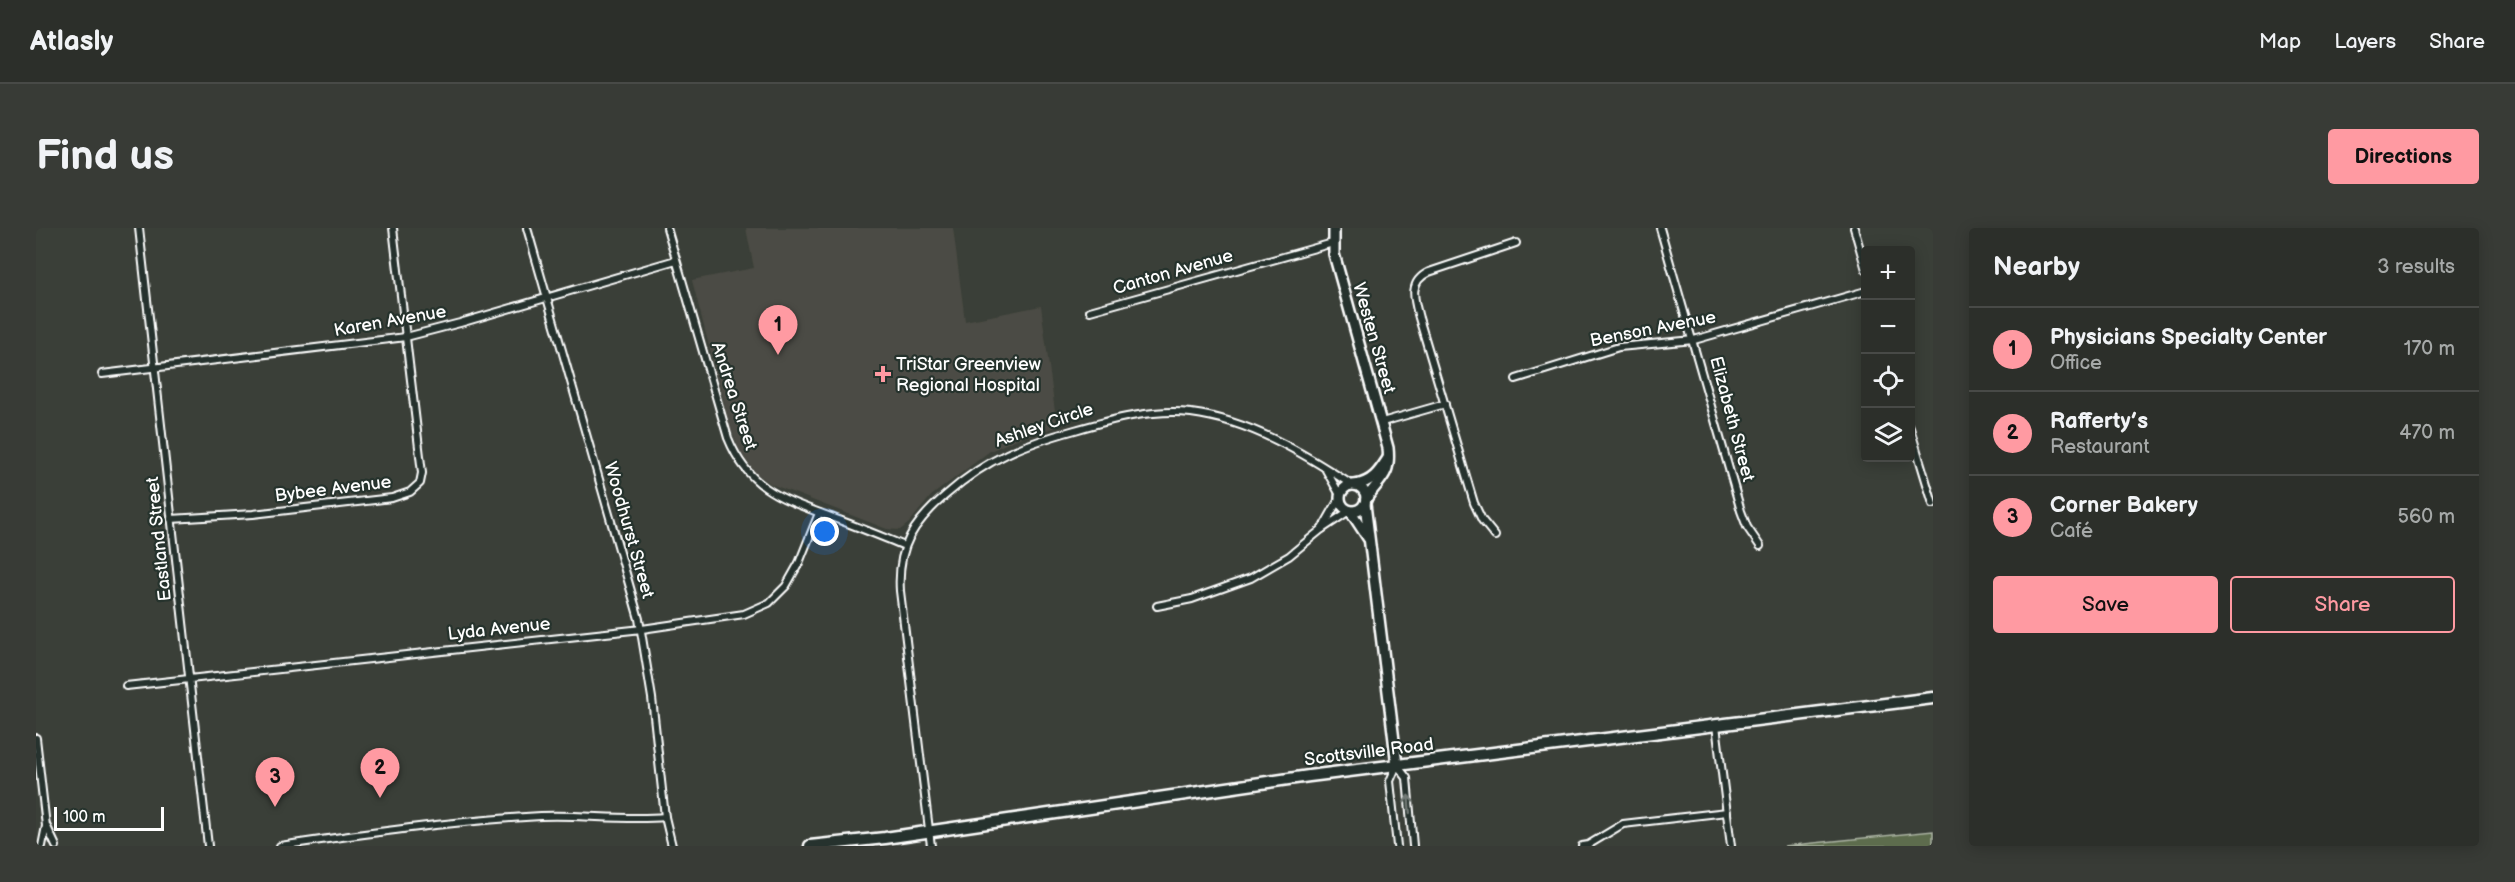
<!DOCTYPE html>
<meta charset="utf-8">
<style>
body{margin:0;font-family:"Balsamiq Sans",sans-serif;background:#383b36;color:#f1f3f6}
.controls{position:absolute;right:18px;top:18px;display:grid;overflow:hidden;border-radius:6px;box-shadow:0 3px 15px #0003}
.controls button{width:54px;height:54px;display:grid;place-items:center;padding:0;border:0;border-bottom:2px solid #484a47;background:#2c2f2a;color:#f1f3f6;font:30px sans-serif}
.scale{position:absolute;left:18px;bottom:15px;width:110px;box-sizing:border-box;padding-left:6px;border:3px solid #fff;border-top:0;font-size:16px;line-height:21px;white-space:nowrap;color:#fff;-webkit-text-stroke:4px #26332d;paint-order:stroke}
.you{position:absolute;left:789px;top:304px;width:21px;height:21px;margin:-15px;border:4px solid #fff;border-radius:50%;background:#1a73e8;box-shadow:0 0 0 9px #1a73e833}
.badge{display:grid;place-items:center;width:39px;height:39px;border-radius:50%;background:#ff9aa2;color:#111;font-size:20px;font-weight:700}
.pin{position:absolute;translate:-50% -50px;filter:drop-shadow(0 2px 3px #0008)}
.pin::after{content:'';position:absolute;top:32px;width:21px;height:18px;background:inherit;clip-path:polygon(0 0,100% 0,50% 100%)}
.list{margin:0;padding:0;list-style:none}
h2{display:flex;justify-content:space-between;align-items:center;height:78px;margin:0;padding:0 24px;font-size:26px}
h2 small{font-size:20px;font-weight:400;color:#a6a9a8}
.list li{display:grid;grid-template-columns:39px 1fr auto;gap:18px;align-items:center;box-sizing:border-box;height:84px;padding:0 24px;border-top:2px solid #484a47}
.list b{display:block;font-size:22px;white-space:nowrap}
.list p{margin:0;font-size:20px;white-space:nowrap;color:#a6a9a8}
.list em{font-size:20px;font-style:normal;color:#a6a9a8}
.actions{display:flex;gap:12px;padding:18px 24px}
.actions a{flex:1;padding:14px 0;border:2px solid #ff9aa2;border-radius:6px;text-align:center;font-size:21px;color:#ff9aa2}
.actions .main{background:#ff9aa2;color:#111}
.icon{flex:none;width:33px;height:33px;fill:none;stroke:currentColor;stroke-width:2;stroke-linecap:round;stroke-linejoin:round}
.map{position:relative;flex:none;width:1897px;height:618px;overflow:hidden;border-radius:6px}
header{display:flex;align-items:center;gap:36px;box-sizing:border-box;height:84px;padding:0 30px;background:#2c2f2a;border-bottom:2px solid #484a47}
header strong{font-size:28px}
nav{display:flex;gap:33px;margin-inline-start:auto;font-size:21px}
.intro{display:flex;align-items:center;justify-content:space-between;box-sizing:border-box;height:144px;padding:0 36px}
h1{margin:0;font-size:42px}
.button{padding:15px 27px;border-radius:6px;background:#ff9aa2;color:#111;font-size:21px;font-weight:700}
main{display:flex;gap:36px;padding:0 36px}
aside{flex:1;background:#2c2f2a;border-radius:6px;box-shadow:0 3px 15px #0003}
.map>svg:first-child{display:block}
</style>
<header>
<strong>Atlasly</strong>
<nav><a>Map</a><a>Layers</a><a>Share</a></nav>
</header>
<div class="intro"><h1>Find us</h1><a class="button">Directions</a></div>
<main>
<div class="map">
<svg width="1897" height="618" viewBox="0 0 1897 618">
<rect width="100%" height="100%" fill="#3a3f38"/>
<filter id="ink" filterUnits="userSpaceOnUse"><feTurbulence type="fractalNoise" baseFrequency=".0167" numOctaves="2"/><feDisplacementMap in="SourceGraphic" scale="12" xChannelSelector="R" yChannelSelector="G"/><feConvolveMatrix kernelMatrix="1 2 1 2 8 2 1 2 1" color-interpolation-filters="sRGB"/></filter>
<g filter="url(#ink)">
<path fill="#4c4c44" d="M710 0H917L929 93 1005 78 1021 199 983 210 954 223 895 268 873 295 864 302 851 301 735 256 720 245 704 224 694 199 656 52 718 40Z"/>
<path fill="#5d6c4e" stroke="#aeb6a6" stroke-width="1.5" d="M1897 603V618H1748Z"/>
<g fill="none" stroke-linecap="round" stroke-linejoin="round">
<g stroke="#fff" stroke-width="10">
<g id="street">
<path d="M103 0 172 618"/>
<path d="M491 0 603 391 616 470 629 589 636 618"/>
<path d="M631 0 692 210C713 262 747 271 795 289 820 298 844 308 869 318"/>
<path d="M1624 0 1705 283 1711 299 1724 318"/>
<path d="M1818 0 1830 42"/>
<path d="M1054 83 1297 15"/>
<path d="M66 146 370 109 424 95 640 32"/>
<path d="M1480 151 1583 119 1658 112 1830 63"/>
<path d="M1346 194 1409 176"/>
<path d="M1874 200 1897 276"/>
<path d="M1290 242 1304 267"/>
<path d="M135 291 217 286 356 270 374 264 384 255 386 245 357 0"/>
<path d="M1286 301 1303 271"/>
<path d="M1459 308 1446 292 1438 275 1383 90C1378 71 1372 54 1393 44L1480 15"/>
<path d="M1121 378 1156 371 1215 350 1253 328 1286 301 1313 283"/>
<path d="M90 458 606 401 708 386 733 375 750 358 763 335 783 285"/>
<path d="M1680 497 1695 618"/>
<path d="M0 510 10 598 6 618"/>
<path d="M11 599 20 618"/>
<path d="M244 618C331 605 417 593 505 588 546 586 588 593 629 589"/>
<path d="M895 618 864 363C861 318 878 294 911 266 952 230 988 216 1039 202 1077 191 1116 181 1155 185 1213 192 1269 226 1316 257"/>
<path d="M1361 618 1354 553 1361 537 1371 550 1377 618"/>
<path d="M1546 618 1552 617 1587 596 1691 584"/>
</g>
</g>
<g stroke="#fff" stroke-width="14">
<g id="secondary">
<path d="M1298 0V26L1352 220C1355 248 1344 250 1330 271"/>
<circle cx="1317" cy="270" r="13"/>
<path d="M1319 257C1337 254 1343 244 1352 230"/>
<path d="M1329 276 1361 537"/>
<path d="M1315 284 1332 310"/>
</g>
</g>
<g stroke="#fff" stroke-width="15">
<path id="primary" d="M774 618 849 610 1273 548 1897 470"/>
</g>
<use href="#street" stroke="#26332d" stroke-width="6"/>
<use href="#secondary" stroke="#26332d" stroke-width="9"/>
<use href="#primary" stroke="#26332d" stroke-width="10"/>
</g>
<defs><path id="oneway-shaft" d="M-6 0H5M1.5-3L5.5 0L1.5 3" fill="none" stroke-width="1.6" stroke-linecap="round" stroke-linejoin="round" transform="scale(1.5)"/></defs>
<use stroke="#727a76" href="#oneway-shaft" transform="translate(1373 576) rotate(-95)"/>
</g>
<path fill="#ff9aa2" stroke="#26332d" stroke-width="2" d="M844 137h6v6h6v6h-6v6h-6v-6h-6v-6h6z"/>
<g text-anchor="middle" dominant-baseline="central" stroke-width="4.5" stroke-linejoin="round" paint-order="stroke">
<g font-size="18" fill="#fff" stroke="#26332d">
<text transform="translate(1137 44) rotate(-16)">Canton Avenue</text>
<text transform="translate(354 93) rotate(-10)">Karen Avenue</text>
<text transform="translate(1617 101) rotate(-11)">Benson Avenue</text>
<text transform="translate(1338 110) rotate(74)">Westen Street</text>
<text transform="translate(698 168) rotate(72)">Andrea Street</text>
<text transform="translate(1696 191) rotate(75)">Elizabeth Street</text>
<text transform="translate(1008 197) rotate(-19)">Ashley Circle</text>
<text transform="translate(297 261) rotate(-7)">Bybee Avenue</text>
<text transform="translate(593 302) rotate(74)">Woodhurst Street</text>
<text transform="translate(123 311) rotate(-96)">Eastland Street</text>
<text transform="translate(463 401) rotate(-6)">Lyda Avenue</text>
<text transform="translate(1333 524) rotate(-7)">Scottsville Road</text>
</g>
<g font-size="18" fill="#fff" stroke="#26332d" text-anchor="start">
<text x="860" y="136">TriStar Greenview<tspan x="860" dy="21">Regional Hospital</tspan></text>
</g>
</g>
</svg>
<div class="controls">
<button>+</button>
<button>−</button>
<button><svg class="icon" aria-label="locate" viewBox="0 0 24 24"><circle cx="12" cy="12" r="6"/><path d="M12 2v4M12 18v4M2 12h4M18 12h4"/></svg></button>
<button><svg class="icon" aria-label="layers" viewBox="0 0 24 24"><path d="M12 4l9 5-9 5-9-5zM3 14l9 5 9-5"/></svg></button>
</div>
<div class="scale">100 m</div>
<div class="you"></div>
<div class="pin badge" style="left:742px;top:127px">1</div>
<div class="pin badge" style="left:344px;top:570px">2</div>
<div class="pin badge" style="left:239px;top:579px">3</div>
</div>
<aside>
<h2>Nearby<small>3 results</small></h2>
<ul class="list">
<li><span class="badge">1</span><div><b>Physicians Specialty Center</b><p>Office</p></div><em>170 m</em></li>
<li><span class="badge">2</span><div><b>Rafferty’s</b><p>Restaurant</p></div><em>470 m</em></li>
<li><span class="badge">3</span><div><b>Corner Bakery</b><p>Café</p></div><em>560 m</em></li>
</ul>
<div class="actions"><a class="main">Save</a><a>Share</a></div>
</aside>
</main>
